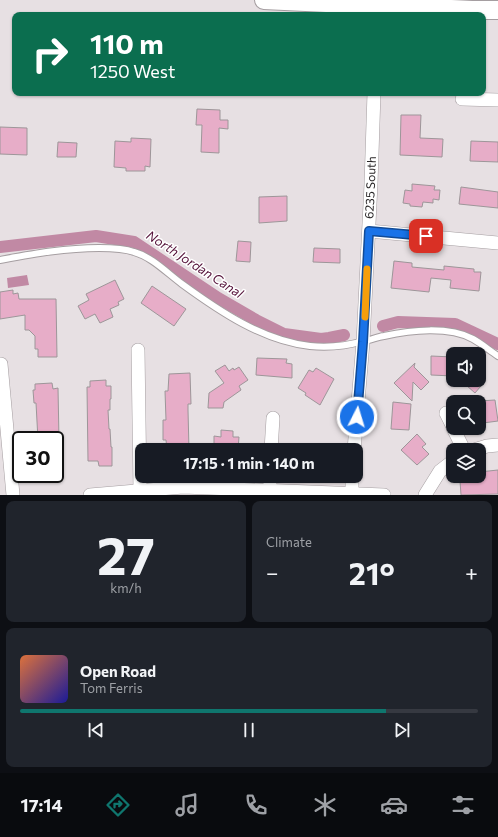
<!DOCTYPE html>
<meta charset="utf-8">
<style>
:root{--surface:#171b24;--page:#20242c;--text:#f1f3f6;--muted:#9ea1a6;--line:#363941;--accent:#0f766e}
body{margin:0;font-family:Commissioner,sans-serif;background:var(--page);color:var(--text);height:100vh;display:flex;flex-direction:column;font-size:15px;white-space:nowrap}
*{box-sizing:border-box;margin:0}
p{font-size:13px;color:var(--muted)}
.icon{flex:none;width:22px;height:22px;fill:none;stroke:currentColor;stroke-width:2;stroke-linecap:round;stroke-linejoin:round}
.map{position:relative;height:495px;overflow:hidden}
.panel{display:flex;flex-direction:column;gap:6px;padding:6px;background:#0d0f14;flex:1}
.panel>*{flex:none}
.top-card{position:absolute;left:12px;top:12px;width:474px;height:84px;border-radius:8px;box-shadow:0 1px 3px #0004;background:#0b6e4f;color:#fff;overflow:hidden}
.controls{position:absolute;left:446px;top:347px;display:grid;gap:8px}
.controls a{display:grid;place-items:center;width:40px;height:40px;border-radius:8px;background:var(--surface);box-shadow:0 1px 3px #0004;font-size:20px}
.speed{position:absolute;left:12px;top:431px;display:flex;gap:8px;font-size:20px;font-weight:700;text-align:center}
.speed>*{display:grid;place-content:center;width:52px;height:52px;border-radius:50%;background:var(--surface);box-shadow:0 1px 3px #0004;line-height:1}
.speed .limit{border:2px solid #111;border-radius:6px;background:#fff;color:#111}
.pin{position:absolute;display:grid;place-items:center;width:34px;height:34px;color:#fff;margin:-17px;border-radius:8px;box-shadow:0 2px 6px #0006}
.me{position:absolute;width:44px;margin:-22px;rotate:5deg;stroke-linejoin:round;filter:drop-shadow(0 0 3px #0008)}
.turn{display:flex;align-items:center;gap:14px;height:84px;padding:0 12px;font-size:18px}
.turn .icon{width:52px;height:52px;stroke-width:2.5}
.turn b{display:block;font-size:28px;line-height:34px}
.big{font-size:30px;font-weight:700;line-height:1.1}
.panel .tile{flex:1;display:flex;flex-direction:column;justify-content:center;gap:6px;min-width:0;padding:0 14px;border-radius:8px;background:var(--page)}
.panel .dial{align-items:center;gap:0}
.dial b{font-size:52px;line-height:1}
.song{display:flex;align-items:center;gap:12px}
.cover{width:48px;height:48px;border-radius:6px;background:linear-gradient(135deg,hsl(20 70% 55%),hsl(240 70% 35%))}
.played{height:4px;border-radius:2px;background:linear-gradient(90deg,var(--accent) 80%,var(--line) 80%)}
.keys{display:flex;justify-content:space-around;direction:ltr}
.heat{display:flex;justify-content:space-between;align-items:center;font-size:22px;direction:ltr}
.panel .tiles{flex:1;display:grid;gap:6px;grid-template-columns:1fr 1fr}
.tile:last-child{grid-column:span 2}
.trip{position:absolute;left:135px;top:443px;width:228px;height:40px;border-radius:8px;background:var(--surface);box-shadow:0 1px 3px #0004;font-weight:700;line-height:40px;text-align:center}
.dock{display:flex;height:64px;justify-content:space-around;align-items:center;background:#090b0e;color:var(--muted)}
.dock .icon{width:28px;height:28px}
.dock .on{color:var(--accent)}
.dock b{font-size:18px;color:var(--text)}
.map>svg:first-child{display:block}
.water{fill:#c189a4}
.lines{fill:none;stroke-linecap:round;stroke-linejoin:round}
.canal{stroke:#c189a4;stroke-width:12}
.building{fill:#e7adc8;stroke:#9d9699}
.lane-casing{stroke:#a59ea1;stroke-width:8}
.street-casing{stroke:#a59ea1;stroke-width:14}
.secondary-casing{stroke:#a59ea1;stroke-width:20}
.lane{stroke:#fff;stroke-width:6}
.street{stroke:#fff;stroke-width:13}
.secondary{stroke:#fff;stroke-width:18}
.route-casing{stroke:#114b97;stroke-width:10}
.route{stroke:#1a73e8;stroke-width:7}
.slow{stroke:#f59e0b;stroke-width:7}
.labels{text-anchor:middle;stroke-width:3;stroke-linejoin:round;paint-order:stroke}
.street-label{font-size:12px;fill:#282526;stroke:#fff}
.water-label{font-size:13px;font-style:italic;fill:#55123a;stroke:#fff}
</style>
<div class="map">
<svg width="498" height="495" viewBox="0 0 498 495">
<rect width="100%" height="100%" fill="#e7e0e3"/>
<path class="water" d="M27,275L29,285L8,288L7,278Z"/>
<g class="lines">
<path class="canal" d="M0,247L96,236L134,242L218,298L256,320L284,334L321,339L329,338L344,335
M383,326L398,322L455,324L498,344"/>
</g>
<path class="building" d="M197,109L220,110V120H228V129L219,128V153L201,152L202,125H196Z
M401,115H421L420,138L443,139L442,157L400,155Z
M0,127L27,128V155L0,154Z
M131,138L151,139L150,167L145,166V171H126V168L114,167L115,141L131,142Z
M471,141L498,142V162L470,161Z
M58,142L77,143L76,157H57Z
M412,184L435,186L434,190H440L439,200L433,199V203L423,202L422,207L410,206V204L403,203L405,190L412,191Z
M461,187L498,192V208L459,204Z
M287,196V221L259,223V197Z
M238,241L251,242L250,262L236,261Z
M314,248L340,249V263L313,262Z
M394,261L412,263V267L444,270V266L474,269V272H481L479,291L450,288L451,280L431,278L429,292L391,288Z
M115,280L124,299L118,302L119,305L110,309L113,317L100,323L95,314L85,319L78,306L89,300L86,294Z
M152,286L186,309L174,326L141,303Z
M13,290V294L18,293L19,299H56L57,357H38V349H35V336L29,330H25V315L0,319V292Z
M431,356L453,357V376L431,375Z
M257,358L287,359L286,363L292,364V378L256,375Z
M415,363L414,367L429,382L421,390L413,382L412,401L394,383Z
M225,365L229,371L233,368L234,370L239,367L248,380L239,386L241,390L224,402L223,408H208L209,393L224,383L215,371Z
M316,368L334,379L320,405L305,395L306,393L298,388L309,370L313,372Z
M190,373L191,404H188V410L189,450H167L166,440H163V420H166L165,391H168L169,374Z
M106,380V386H111V399H110V410H108L109,429H110L111,447H112V466H99L98,461H88L87,387H90V381Z
M470,380H486L475,393L466,385Z
M52,383L53,389L58,388L59,440H38L36,403H34L33,390H35V384Z
M495,400L498,421L483,423L482,415H481V413H479V401Z
M393,402L411,404L409,430L391,429Z
M221,430L233,431V437H239L238,450H214V436L221,437Z
M417,434L426,444L422,447L429,454L417,465L401,450Z
M498,470V494L461,495L460,481L468,480V476H479V472Z"/>
<g class="lines">
<defs>
<path id="lane" d="M0,260C33,254 65,248 99,248C110,248 123,248 134,252C152,257 167,273 182,284C219,311 263,341 310,346C328,348 346,346 364,341C371,340 377,337 384,336C411,330 449,326 473,339C482,344 490,351 498,356"/>
<g id="street">
<path d="M462,99L498,100"/>
<path d="M369,231L498,243"/>
<path d="M138,350L140,490"/>
<path d="M1,364L13,495"/>
<path d="M446,413L453,427"/>
<path d="M453,428L464,450"/>
<path d="M271,450L273,418"/>
<path id="s1" d="M354,450L363,342L371,184L374,93"/>
<path d="M474,450L487,446L498,445"/>
<path d="M270,490V476"/>
<path d="M90,495L183,487L384,495"/>
<path d="M352,495V476"/>
<path d="M425,495L440,471L453,461"/>
</g>
<path id="secondary" d="M264,0L472,10H498"/>
</defs>
<use href="#lane" class="lane-casing"/>
<use href="#street" class="street-casing"/>
<use href="#secondary" class="secondary-casing"/>
<use href="#lane" class="lane"/>
<use href="#street" class="street"/>
<use href="#secondary" class="secondary"/>
</g>
<g class="lines">
<defs>
<path id="route" d="M357,417L363,342L369,231L426,236"/>
</defs>
<use href="#route" class="route-casing"/>
<use href="#route" class="route"/>
<path class="slow" d="M365,317L367,269"/>
</g>
<g class="labels">
<g class="street-label">
<text dy="4" stroke="none"><textPath href="#s1" startOffset="263">6235 South</textPath></text>
</g>
<g class="water-label">
<text transform="translate(195 264) rotate(33)" y="5">North Jordan Canal</text>
</g>
</g>
</svg>
<div class="controls">
<a><svg class="icon" aria-label="sound" viewBox="0 0 24 24"><path d="M4 9h4l5-4v14l-5-4H4zM17 9q2 3 0 6"/></svg></a>
<a><svg class="icon" aria-label="search" viewBox="0 0 24 24"><circle cx="10" cy="10" r="6"/><path d="M15 15l6 6"/></svg></a>
<a><svg class="icon" aria-label="layers" viewBox="0 0 24 24"><path d="M12 4l9 5-9 5-9-5zM3 14l9 5 9-5"/></svg></a>
</div>
<div class="speed"><div class="limit">30</div></div>
<div class="pin" style="left:426px;top:236px;background:#d93025"><svg class="icon" aria-label="arrive" viewBox="0 0 24 24"><path d="M6 21V4h12l-3 4 3 4H6"/></svg></div>
<svg class="me" style="left:357px;top:417px" viewBox="-20 -20 40 40"><circle r="17" fill="#1a73e8" stroke="#fff" stroke-width="3"/><path d="M0-11L8 9 0 5-8 9z" fill="#fff"/></svg>
<div class="trip">17:15 · 1 min · 140 m</div>
<div class="top-card">
<div class="turn"><svg class="icon" aria-label="right" viewBox="0 0 24 24"><path d="M7 20v-9h11M14 6l5 5-5 5"/></svg><div><b>110 m</b>1250 West</div></div>
</div>
</div>
<section class="panel">
<div class="tiles">
<div class="tile dial"><b>27</b><p>km/h</p></div>
<div class="tile"><p>Climate</p>
<div class="heat"><a>−</a><b class="big">21°</b><a>+</a></div>
</div>
<div class="tile">
<div class="song"><i class="cover"></i><div><b>Open Road</b><p>Tom Ferris</p></div></div>
<div class="played"></div>
<div class="keys"><svg class="icon" aria-label="previous" viewBox="0 0 24 24"><path d="M18 5L8 12l10 7zM5 5v14"/></svg><svg class="icon" aria-label="pause" viewBox="0 0 24 24"><path d="M8 5v14M16 5v14"/></svg><svg class="icon" aria-label="next" viewBox="0 0 24 24"><path d="M6 5l10 7-10 7zM19 5v14"/></svg></div>
</div>
</div>
</section>
<nav class="dock">
<b>17:14</b>
<svg class="icon on" aria-label="directions" viewBox="0 0 24 24"><path d="M12 3l9 9-9 9-9-9zM9 14v-3h6M13 9l2 2-2 2"/></svg>
<svg class="icon" aria-label="music" viewBox="0 0 24 24"><path d="M9 18V5l10-2v13"/><circle cx="6" cy="18" r="3"/><circle cx="16" cy="16" r="3"/></svg>
<svg class="icon" aria-label="phone" viewBox="0 0 24 24"><path d="M5 4h4l2 5-3 2q2 4 5 5l2-3 5 2v4C11 20 4 13 5 4z"/></svg>
<svg class="icon" aria-label="climate" viewBox="0 0 24 24"><path d="M12 3v18M4 7l16 10M4 17L20 7"/></svg>
<svg class="icon" aria-label="car" viewBox="0 0 24 24"><path d="M5 17H2v-5l4-1 3-4h7l3 4 3 1v5h-3M9 17h6M6 11h13"/><circle cx="7" cy="17" r="2"/><circle cx="17" cy="17" r="2"/></svg>
<svg class="icon" aria-label="filters" viewBox="0 0 24 24"><path d="M4 7h16M4 17h16"/><circle cx="9" cy="7" r="2"/><circle cx="15" cy="17" r="2"/></svg>
</nav>
